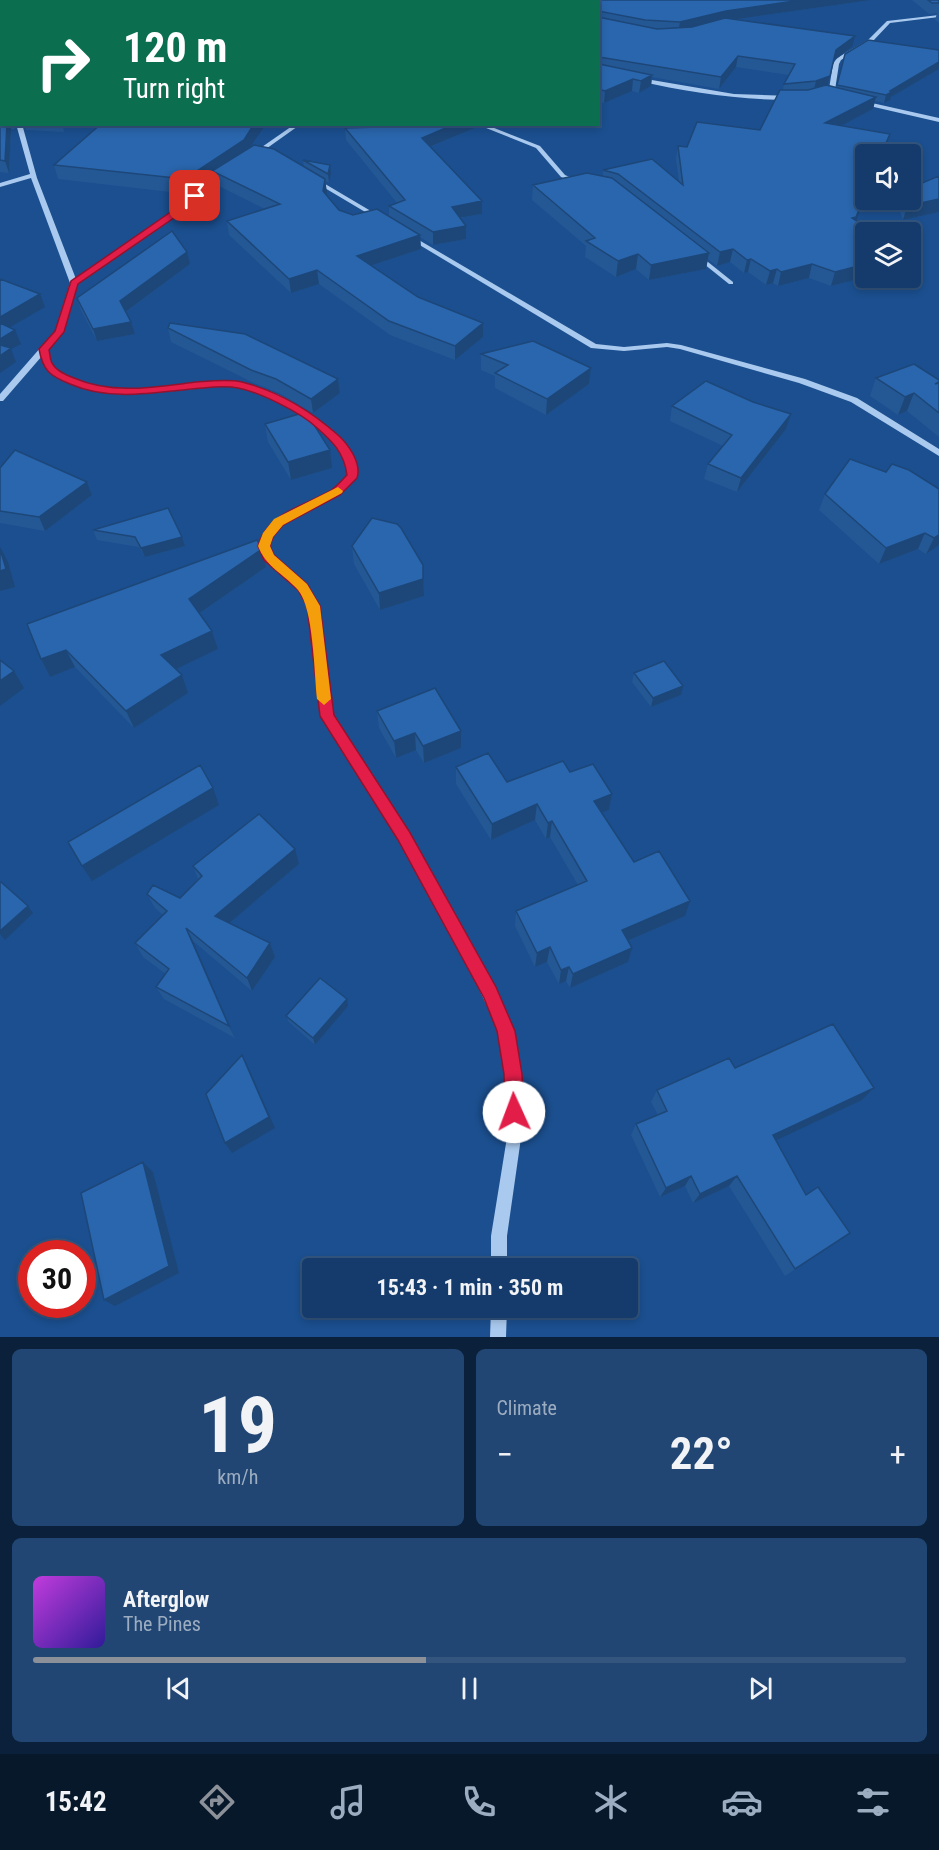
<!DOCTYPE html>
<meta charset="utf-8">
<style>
:root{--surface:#143b6b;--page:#214673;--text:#f1f3f6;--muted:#9dadc1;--line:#33557e;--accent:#8c9099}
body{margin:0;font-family:"Roboto Condensed",sans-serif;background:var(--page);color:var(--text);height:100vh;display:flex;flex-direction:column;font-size:22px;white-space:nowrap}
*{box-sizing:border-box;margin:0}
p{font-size:20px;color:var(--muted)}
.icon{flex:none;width:33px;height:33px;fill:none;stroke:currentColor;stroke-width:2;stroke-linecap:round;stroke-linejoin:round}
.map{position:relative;height:1337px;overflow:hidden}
.side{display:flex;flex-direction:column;gap:12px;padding:12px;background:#0b203b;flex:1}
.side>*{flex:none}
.guide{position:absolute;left:0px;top:0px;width:600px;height:126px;box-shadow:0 3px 9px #0003,0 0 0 2px var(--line);background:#0b6e4f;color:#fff;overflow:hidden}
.tools{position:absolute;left:855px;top:144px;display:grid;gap:12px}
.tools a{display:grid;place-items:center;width:66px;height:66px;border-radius:6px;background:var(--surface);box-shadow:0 3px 9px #0003,0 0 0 2px var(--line);font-size:30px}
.speed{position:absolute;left:18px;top:1240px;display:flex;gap:12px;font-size:30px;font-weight:700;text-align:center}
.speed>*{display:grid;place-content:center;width:78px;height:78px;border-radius:50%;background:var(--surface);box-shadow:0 3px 9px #0003,0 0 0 2px var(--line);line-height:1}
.speed .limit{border:9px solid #d22;background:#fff;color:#111}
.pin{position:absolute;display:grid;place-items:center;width:51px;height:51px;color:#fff;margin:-26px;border-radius:12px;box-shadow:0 3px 9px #0006}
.me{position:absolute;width:66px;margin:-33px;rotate:358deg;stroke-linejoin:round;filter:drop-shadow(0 0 4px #0008)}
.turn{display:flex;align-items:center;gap:21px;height:126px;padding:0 24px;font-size:27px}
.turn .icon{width:78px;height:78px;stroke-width:2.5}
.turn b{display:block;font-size:42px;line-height:51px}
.big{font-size:45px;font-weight:700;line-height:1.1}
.side .tile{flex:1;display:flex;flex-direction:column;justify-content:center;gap:9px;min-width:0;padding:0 21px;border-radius:9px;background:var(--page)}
.side .dial{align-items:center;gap:0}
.dial b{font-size:78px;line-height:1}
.song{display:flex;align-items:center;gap:18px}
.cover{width:72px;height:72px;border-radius:9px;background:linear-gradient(135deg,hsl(290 70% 55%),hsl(250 70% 35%))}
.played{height:6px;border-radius:3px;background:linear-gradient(90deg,var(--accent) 45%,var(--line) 45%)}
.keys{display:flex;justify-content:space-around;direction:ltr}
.heat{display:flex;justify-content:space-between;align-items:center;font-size:33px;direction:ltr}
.side .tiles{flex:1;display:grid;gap:12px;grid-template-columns:1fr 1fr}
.tile:last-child{grid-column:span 2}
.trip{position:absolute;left:302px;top:1258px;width:336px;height:60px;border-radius:6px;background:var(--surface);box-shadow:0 3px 9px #0003,0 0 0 2px var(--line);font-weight:700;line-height:60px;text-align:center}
.menu{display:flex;height:96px;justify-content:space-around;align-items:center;background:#08182b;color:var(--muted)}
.menu .icon{width:42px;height:42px}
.menu .selected{color:var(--accent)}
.menu b{font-size:27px;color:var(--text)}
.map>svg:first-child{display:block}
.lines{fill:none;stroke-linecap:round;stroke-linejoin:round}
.minor{fill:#a9c9ee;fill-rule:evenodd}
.wall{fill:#245895}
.shaded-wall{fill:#1d4779}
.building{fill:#2a66ad;stroke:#1d4779;stroke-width:1.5}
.route{fill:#e11d48;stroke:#92132f;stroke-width:1.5}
.slow{fill:#f59e0b}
</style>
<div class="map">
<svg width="939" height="1337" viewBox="0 0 939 1337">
<rect width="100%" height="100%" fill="#1b4f8f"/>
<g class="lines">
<path class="minor" d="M212,0H216V2H212Z
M287,0L294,2H288Z
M523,0H527V2H523Z
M2,3V18H0V4Z
M939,15V17L890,23L873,41L841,60L839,64L835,90L826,95L821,94L829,89L833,64L837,58L869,39L887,21Z
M0,52H2V70H0Z
M640,78L734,94L791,96L794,98L791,100C739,100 688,92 638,81Z
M863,101L939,118V122L861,104Z
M16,124H22L37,178L76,279L176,210L209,181L224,172L229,173L213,183L180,212L77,284L63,332L48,349C49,355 50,362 54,366C59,374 69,377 77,380C115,394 156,388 195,384C209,382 222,380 236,382C264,385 293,401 315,417C335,432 352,450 357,475L356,477C351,482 345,489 339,494C316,511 278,515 269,546L273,555L306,585L319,606L332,715L408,831L471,942L513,1031L520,1074L522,1131L507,1236V1269H491V1236L508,1131L506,1074L499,1032L461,950L400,839L322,716L309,606L300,589L266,559L259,546C269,513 305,508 331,491C338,487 343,480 348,474C343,451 328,435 309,420C288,405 260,389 234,386C220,385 207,387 193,389C154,393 113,398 75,385C59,379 47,373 42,356L3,401H0V394L55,331L70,283L31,178L0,187V183L30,174Z
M295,124H301L256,156H252V154Z
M476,124H484L540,146L565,175L581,182L578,184L561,177L536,148Z
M315,178L381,217L382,218L377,219L313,181V179Z
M408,236H412L596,344L624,347L667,343L681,345L805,379L857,398L939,449V456L851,402L799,383L680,349L667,347L624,351L591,348L408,238Z
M694,254H698L733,282V284H729L694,256Z
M491,1308H507L506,1337H490Z"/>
</g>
<path class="wall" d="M327,0H378L380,2H329Z
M552,0H871L738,19L852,47L834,61L827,86L836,88L845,54L939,50V69L891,97L890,100L884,103L875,101L873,109L841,126L886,147L866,154V196L856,220L866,232V277L831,286L809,278L778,286L773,283L766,285L748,272L744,273L730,262L717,266L708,259L706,269L649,280L636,269L616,277L585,257L586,246L532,200L533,185L603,176V170L679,181L676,159L678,146L687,147L760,130L783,90L784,84L789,75L736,67L719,89L652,77L651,86L639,93L632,91L604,103L598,101V2H552Z
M912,0H939V23L935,20L937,13L929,14Z
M0,60L2,124H14L15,129H11L9,173L0,172Z
M24,124H63L64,132L26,130Z
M398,124H477V127L430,147L482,201V214L460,218L466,239L433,245L420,237L421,249L371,266L418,297L483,337L455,360L390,335L319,284L291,293L229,235L227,221L265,209L215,184L213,176L188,194L58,179L54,165L251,147L304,166L303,160L331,174L329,183L326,181V195L339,210L353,215L389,217V206L397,203L346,140L345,128L400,126Z
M939,176V212L903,220L898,205L900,200H910Z
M190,264L126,312L135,334L97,341L81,310L77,298Z
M168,328L338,379L340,393L313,413L279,393L254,383L171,342Z
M481,354L591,368L589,384L546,415L495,388V376L481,370Z
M876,378L939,380V437L907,411L898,415L870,396Z
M753,402L791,414L786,429L737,492L704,479L708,464L723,446L670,421L672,406Z
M265,424L332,468L291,480L268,442Z
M0,468L87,482L92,495L45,531L0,523Z
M886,472L939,489V545L926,554L918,549L879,564L819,510L825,494Z
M93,530L182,537L185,546L145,557L139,547L97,540Z
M352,546L423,565L424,596L380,610L354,564Z
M266,567L199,614L212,631L218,649L176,669L188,693L134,728L75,667L50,677L41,659Z
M634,673L681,695L651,707L632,682Z
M377,711L461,748L424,763L416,750L396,758L379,728Z
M456,767L507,782L570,772L612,794L609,810L602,813L634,862L685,916L628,941V962L570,988L566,981L559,984L547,962L535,967L515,926L516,911L578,885L550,837L546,839L535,820L491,840L456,784Z
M299,864L229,923L270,943L275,957L252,991L193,941L235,1038L164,999L156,987L166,974L143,957L135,943L163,915L155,908L147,894L180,898L198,879L193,866Z
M348,1006L315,1045L289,1022L286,1016Z
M735,1068L874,1088L862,1100L775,1140L806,1195L850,1233L785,1276L729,1186L693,1203L685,1186L660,1197L631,1135L636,1124L658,1115L651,1102L657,1090Z"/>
<path class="shaded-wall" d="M801,0H871L724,21L678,33L680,22L726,11Z
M855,36L852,47L833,61L836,50Z
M738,56L736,67L719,89L721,77Z
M939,62V69L891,97L890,100L884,103L886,95L890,91Z
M652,75L651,86L639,93L641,81Z
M830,76L827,87L813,93L816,81Z
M633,79L632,91L604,103L605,91Z
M876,97L873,109L822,136L825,123Z
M7,124H10L11,129L9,173L5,161Z
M254,124H266L246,153L212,171L213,176L188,194L185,179Z
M455,124H477V127L422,150V138Z
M330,165L331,174L329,183L328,174Z
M325,179L327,192L324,204L323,191Z
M866,193V196L852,231V218Z
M939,199V212L903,220L907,206Z
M482,201V214L452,219V207Z
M466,226V239L433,245V232Z
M420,235L421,249L358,270L357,256Z
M733,249L730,262L717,266L720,252Z
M187,252L190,264L124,313L120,301Z
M709,253L706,269L649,280L651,265Z
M638,254L636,269L616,277L618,261Z
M751,259L748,272L744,273L747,260Z
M812,264L809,278L778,286L781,272Z
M866,264V277L831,286L835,272Z
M777,269L773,283L766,285L770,271Z
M317,270L319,284L291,293L289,279Z
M40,294L45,307L0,333V317Z
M131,322L135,334L97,341L93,329Z
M483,323V337L455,360V346Z
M15,330L21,344L11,349L16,362L0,373V339Z
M591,368L589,384L546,415L547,399Z
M338,379L340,393L313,413L311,399Z
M914,393L907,411L898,415L905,397Z
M791,414L786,429L737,492L741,478Z
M330,450L332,468L291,480L288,462Z
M87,482L92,495L45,531L39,517Z
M925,533L918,549L879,564L886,548Z
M939,535V545L926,554L934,538Z
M182,537L185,546L145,557L141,548Z
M0,547L8,562L15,587L0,591Z
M262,549L266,567L194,617L189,599Z
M423,565L424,596L380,610L379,593Z
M212,631L218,649L168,673L161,655Z
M66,650L75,667L50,677L41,659Z
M14,671L24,688L0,706V681Z
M182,675L188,693L134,728L126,711Z
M683,686L681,695L651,707L653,698Z
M461,731V748L424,763L423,746Z
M415,733L416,750L396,758L394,741Z
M213,788L219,805L92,881L82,866Z
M612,794L609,810L591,817L594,801Z
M537,804L535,820L491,840L492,824Z
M552,821L550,837L546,839L548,823Z
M295,849L299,864L221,930L215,916Z
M690,901L685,916L618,945L622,930Z
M28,906L33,913L5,940L0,934V931Z
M186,928L193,941L235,1038L229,1026Z
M270,943L275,957L252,991L247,978Z
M550,947L547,962L535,967L537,953Z
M632,948L628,962L570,988L573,974Z
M569,967L566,981L559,984L561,970Z
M347,999L348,1006L315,1045L313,1038Z
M242,1055L248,1067L275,1128L232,1153L225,1143Z
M874,1088L862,1100L764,1146L773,1135Z
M143,1162L153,1172L179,1273L115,1306L104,1300Z
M691,1176L685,1186L660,1197L666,1188Z
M737,1176L729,1186L693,1203L700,1194Z"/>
<path class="building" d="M338,0H378L380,2H340Z
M552,0H801L726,11L680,22L645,20L598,11V2H555Z
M928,0H939V3H932Z
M598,17L657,29L692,27L725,18L855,36L836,50L830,76L816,81L784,84L795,64L738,56L721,77L599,57H598Z
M868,40L939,50V62L890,91L892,92L886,95L837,85L845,54Z
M0,60L2,63V124H7L5,161L0,160Z
M599,64L652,75L641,81L633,79L605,91L598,89Z
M826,85L876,97L825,123L890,134L881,154H866V193L856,217L852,218L874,232H866V264L835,272L812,264L781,272L777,269L770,271L751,259L747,260L733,249L720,252L618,174L603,170L652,159L683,185L678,146L687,147L697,122L760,130L780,90H808Z
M101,124H254L244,140L185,179L54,165Z
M409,124H455L422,138L482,201L452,207L466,226L433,232L389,206L405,200L345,128L410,126Z
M254,145L274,149L325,179L323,191L339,210L353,215L377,209L420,235L357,256L418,297L483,323L455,346L389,321L317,270L289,279L227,221L280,204L212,171Z
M303,160L330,165L328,174Z
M587,173L612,178L709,253L651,265L638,254L618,261L586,241L595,238L533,185Z
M939,176V199L907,206L905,200H910V188Z
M172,231L187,252L120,301L131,322L93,329L77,298Z
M0,279L40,294L0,317Z
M0,323L15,330L0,339Z
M170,323L245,334L338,379L311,399L276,379L251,370L168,328Z
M533,341L591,368L547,399L495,373L508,365L481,354Z
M0,345L11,348L0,356Z
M914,364L939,380V382L935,384L939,383V413L914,393L905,397L876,378Z
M706,381L753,402L791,414L741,478L708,464L732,435L672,406Z
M306,412L330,450L288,462L265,424Z
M15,450L87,482L39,517L0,511V468Z
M850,459L886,472L892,464L909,470L939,489V535L934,538L925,533L886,548L825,494Z
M168,508L182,537L141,548L135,537L93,530Z
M372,518L397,524L401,528L423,565V579L379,593L352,546Z
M257,540L262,549L189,599L212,631L161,655L182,675L126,711L66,650L41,659L27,624Z
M0,549L6,569L0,571Z
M0,660L14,671L0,681Z
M664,661L683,686L653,698L634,673Z
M435,688L461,731L423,746L415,733L394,741L377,711Z
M488,753L507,782L563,761L570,772L593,764L612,794L594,801L634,862L659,851L690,901L622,930L632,948L573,974L569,967L561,970L550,947L537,953L516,911L587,881L552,821L548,823L537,804L492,824L456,767Z
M200,765L213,788L82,866L68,842Z
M259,814L295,849L215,916L270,943L247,978L186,928L229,1026L156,987L169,969L135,943L167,911L147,894L153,885L180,898L202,876L193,866Z
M1,882L28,906L0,931V883Z
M320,978L347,999L313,1038L286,1016Z
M833,1024L874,1088L773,1135L806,1195L818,1187L850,1233L795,1269L737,1176L700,1194L691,1176L666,1188L636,1124L667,1111L657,1090L729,1058L735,1068Z
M242,1055L269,1117L225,1143L206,1094Z
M143,1162L169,1266L104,1300L81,1193Z"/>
<path class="route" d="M192,195L199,196L181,213L78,284L64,332L49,350C50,353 50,360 52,363C56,371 66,375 74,378C113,395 155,387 196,382C211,381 228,379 242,382C278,391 311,411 338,435C348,444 362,463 357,478L340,495L283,525L273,537L270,546L274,555L307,584L320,606L334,715L409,831L496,987L515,1031L522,1074L524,1112L521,1119L514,1122L508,1119L505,1112L504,1074L497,1031L484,998L398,840L320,716L307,606L298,590L264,560L258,546C267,513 304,506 330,491C336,487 342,480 347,475C344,452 332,441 316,427C300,412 259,392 238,388C223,385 207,388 192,389C151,393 109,401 70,384C50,376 43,371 39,349L55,331L71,281L175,209Z"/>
<path class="slow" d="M338,487L343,491L342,493L283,525L273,537L270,546L274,555L307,584L320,606L331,699L324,705L317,699C314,673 314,609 298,590C284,574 266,567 258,546L263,533L274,519Z"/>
</svg>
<div class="tools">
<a><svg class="icon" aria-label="sound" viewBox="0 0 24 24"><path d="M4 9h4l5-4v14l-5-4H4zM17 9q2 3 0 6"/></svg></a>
<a><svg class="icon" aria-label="layers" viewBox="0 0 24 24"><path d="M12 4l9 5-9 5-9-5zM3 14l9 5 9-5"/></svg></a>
</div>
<div class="speed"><div class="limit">30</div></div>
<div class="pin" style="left:195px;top:196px;background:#d93025"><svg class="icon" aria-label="arrive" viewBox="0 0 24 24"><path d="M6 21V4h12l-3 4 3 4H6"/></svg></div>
<svg class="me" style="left:514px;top:1112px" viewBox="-20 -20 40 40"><circle r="19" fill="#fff"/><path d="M0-13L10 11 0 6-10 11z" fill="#e11d48"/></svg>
<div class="trip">15:43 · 1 min · 350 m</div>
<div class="guide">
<div class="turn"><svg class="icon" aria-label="right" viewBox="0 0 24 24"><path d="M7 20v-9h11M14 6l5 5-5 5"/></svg><div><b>120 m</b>Turn right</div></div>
</div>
</div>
<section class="side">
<div class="tiles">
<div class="tile dial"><b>19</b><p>km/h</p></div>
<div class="tile"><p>Climate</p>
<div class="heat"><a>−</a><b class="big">22°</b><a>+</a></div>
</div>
<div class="tile">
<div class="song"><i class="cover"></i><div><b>Afterglow</b><p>The Pines</p></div></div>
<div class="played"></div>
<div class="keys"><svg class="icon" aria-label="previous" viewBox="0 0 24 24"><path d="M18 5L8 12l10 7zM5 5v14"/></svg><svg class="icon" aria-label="pause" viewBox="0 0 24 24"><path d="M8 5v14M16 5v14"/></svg><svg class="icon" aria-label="next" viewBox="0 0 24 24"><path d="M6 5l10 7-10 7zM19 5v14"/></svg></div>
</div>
</div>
</section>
<nav class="menu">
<b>15:42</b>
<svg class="icon selected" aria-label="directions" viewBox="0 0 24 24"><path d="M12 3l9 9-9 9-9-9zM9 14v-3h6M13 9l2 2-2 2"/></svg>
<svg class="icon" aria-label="music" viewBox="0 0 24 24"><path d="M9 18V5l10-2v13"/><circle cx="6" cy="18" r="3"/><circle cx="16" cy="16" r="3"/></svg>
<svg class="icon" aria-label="phone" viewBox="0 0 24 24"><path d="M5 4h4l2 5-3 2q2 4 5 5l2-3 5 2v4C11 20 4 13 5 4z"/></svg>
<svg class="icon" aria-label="climate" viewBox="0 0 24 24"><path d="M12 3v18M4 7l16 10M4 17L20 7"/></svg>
<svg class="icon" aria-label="car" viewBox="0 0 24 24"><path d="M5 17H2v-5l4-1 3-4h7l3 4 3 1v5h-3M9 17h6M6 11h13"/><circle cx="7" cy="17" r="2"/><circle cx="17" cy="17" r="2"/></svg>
<svg class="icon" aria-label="filters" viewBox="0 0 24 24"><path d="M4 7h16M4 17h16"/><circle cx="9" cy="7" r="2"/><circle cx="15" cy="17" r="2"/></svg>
</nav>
